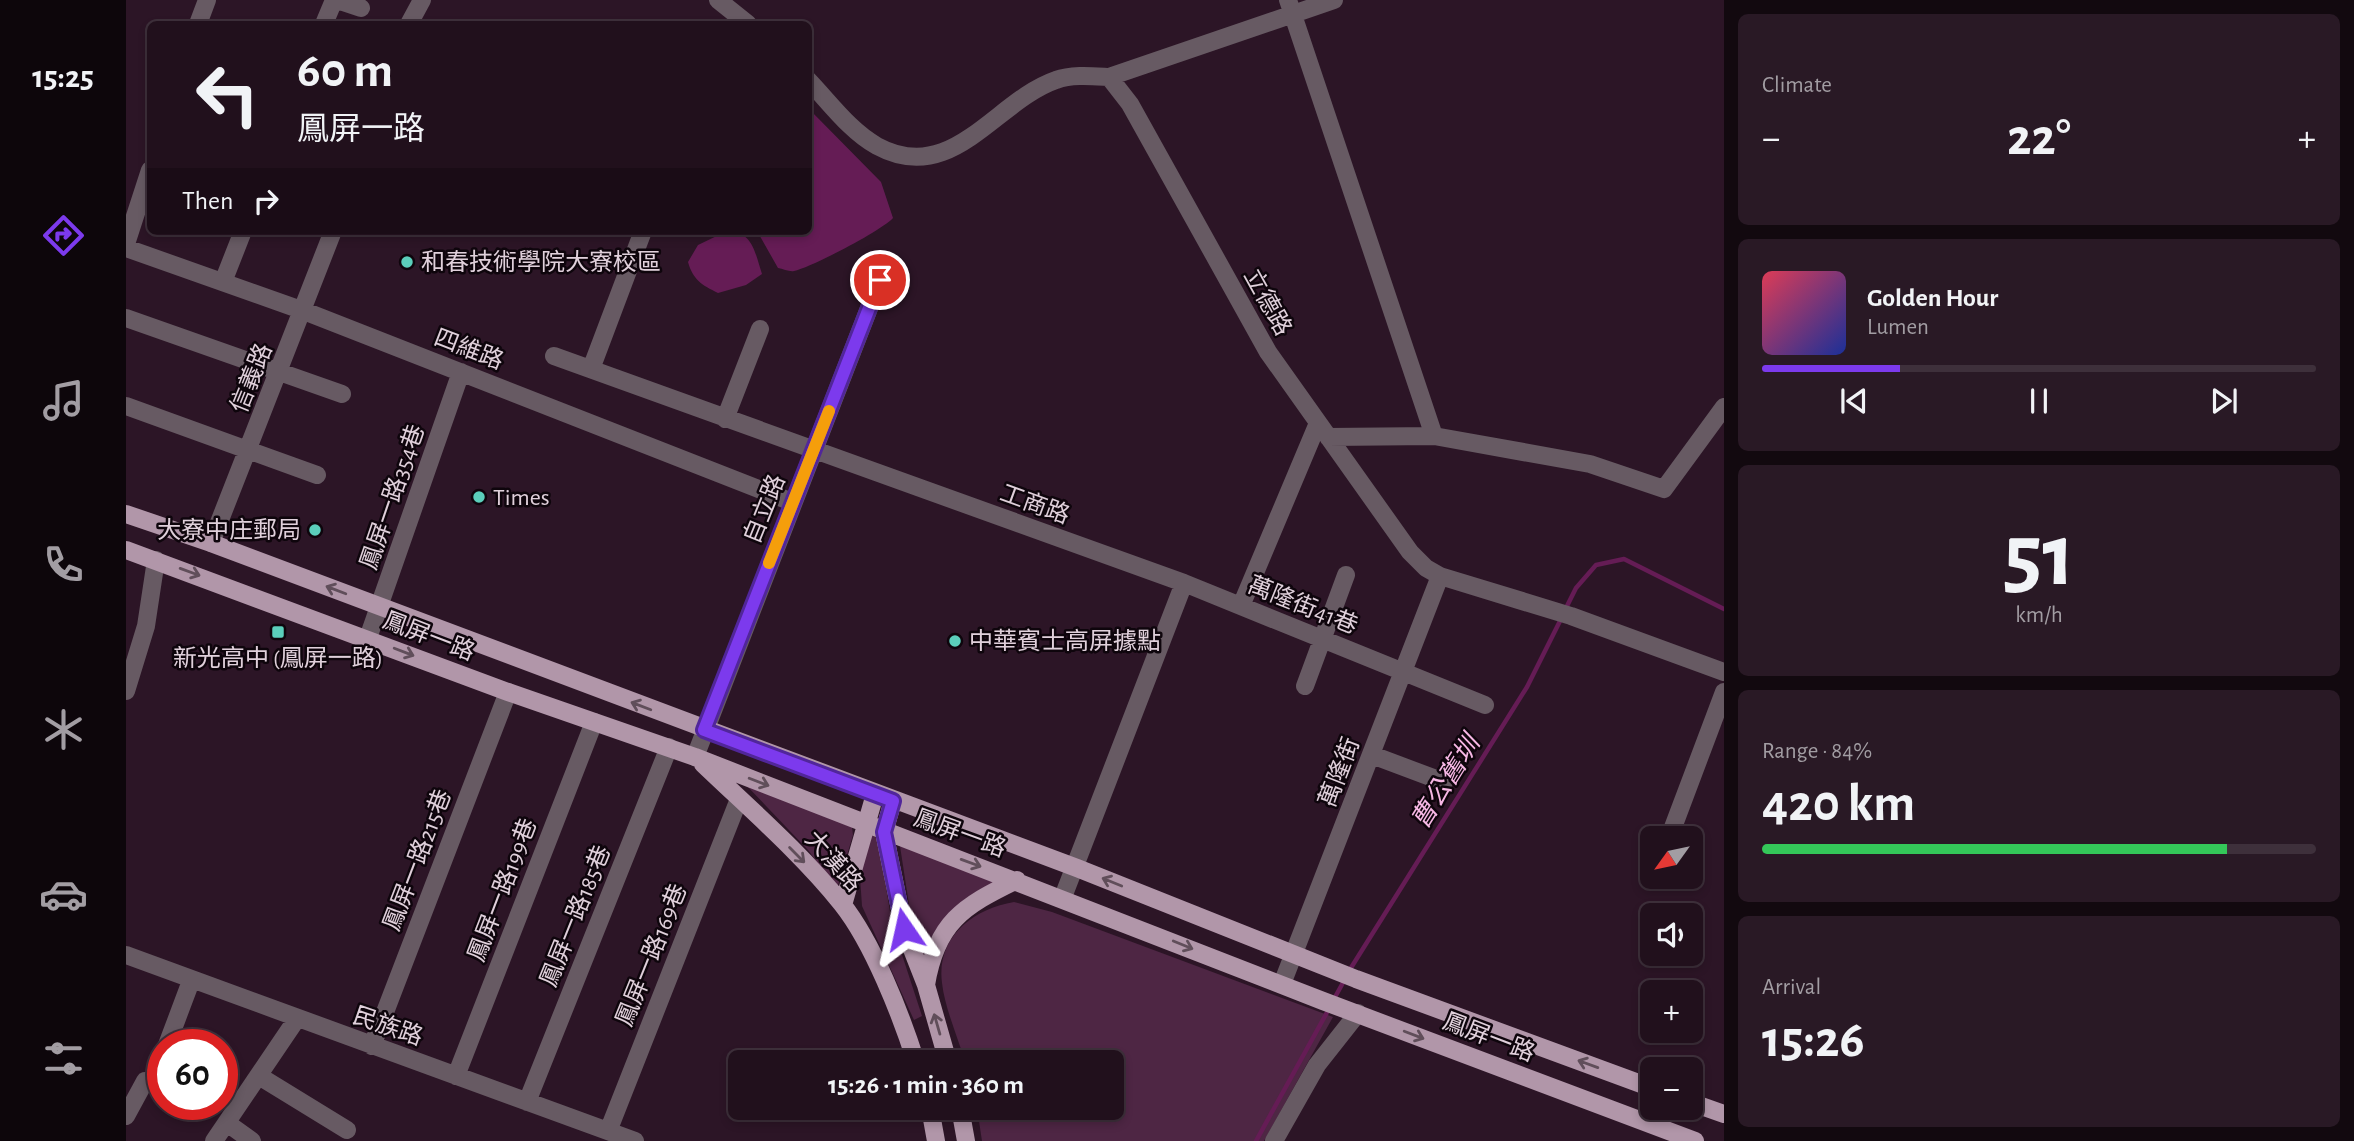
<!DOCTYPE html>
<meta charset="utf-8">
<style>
:root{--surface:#21101c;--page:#291925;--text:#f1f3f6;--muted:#a29da3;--line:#3e303b;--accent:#7c3aed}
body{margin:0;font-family:"Alegreya Sans","Noto Sans TC",sans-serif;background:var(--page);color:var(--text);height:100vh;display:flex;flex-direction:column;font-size:26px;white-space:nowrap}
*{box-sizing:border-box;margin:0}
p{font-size:23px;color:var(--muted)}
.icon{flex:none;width:38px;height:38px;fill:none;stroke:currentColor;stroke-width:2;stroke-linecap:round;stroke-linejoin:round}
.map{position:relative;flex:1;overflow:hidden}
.details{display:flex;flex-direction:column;gap:14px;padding:14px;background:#12090f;width:630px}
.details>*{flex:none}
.top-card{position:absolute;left:21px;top:21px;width:665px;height:214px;border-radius:10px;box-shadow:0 4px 10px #0003,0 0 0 2px var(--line);background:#21101c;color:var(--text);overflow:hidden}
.needle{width:46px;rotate:237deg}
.buttons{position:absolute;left:1514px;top:826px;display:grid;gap:14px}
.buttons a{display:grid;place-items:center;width:63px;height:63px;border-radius:10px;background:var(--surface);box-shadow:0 4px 10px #0003,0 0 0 2px var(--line);font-size:35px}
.speed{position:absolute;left:21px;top:1029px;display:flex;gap:14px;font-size:35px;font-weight:700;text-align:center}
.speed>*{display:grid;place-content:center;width:91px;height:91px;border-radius:50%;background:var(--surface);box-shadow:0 4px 10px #0003,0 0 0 2px var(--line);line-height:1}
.speed .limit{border:10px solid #d22;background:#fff;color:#111}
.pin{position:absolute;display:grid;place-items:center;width:60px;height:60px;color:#fff;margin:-30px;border:4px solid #fff;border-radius:50%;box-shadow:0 2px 7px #0007}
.me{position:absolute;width:77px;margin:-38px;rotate:349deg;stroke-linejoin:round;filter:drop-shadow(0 0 5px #0008)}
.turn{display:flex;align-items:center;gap:24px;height:147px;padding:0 35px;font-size:32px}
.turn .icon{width:91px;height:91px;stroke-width:2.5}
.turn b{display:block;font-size:49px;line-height:60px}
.then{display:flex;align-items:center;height:66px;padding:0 35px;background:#0003;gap:14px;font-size:26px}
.big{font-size:52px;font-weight:600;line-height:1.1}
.details .widget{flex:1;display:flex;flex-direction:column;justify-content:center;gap:10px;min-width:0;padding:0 24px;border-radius:10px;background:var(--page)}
.details .dial{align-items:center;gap:0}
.dial b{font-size:91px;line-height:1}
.song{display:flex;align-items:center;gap:21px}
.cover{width:84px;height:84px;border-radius:10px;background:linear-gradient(135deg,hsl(350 70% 55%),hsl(230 70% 35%))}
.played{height:7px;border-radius:4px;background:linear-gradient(90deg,var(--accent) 25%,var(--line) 25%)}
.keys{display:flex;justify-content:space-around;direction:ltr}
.heat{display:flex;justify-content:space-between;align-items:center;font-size:38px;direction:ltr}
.charge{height:10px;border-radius:5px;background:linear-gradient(90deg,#34c759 84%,var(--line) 0)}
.trip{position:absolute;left:602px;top:1050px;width:396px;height:70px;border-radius:10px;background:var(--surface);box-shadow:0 4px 10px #0003,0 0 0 2px var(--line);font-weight:600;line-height:70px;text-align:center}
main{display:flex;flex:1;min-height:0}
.tabs{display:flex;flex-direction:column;width:126px;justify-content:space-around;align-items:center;background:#0d060b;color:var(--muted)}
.tabs .icon{width:49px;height:49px}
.tabs .selected{color:var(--accent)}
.tabs b{font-size:32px;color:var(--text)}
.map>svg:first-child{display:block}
.green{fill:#4e2644}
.water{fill:#651c55}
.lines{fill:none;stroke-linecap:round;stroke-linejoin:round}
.stream{stroke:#651c55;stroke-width:4.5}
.minor{stroke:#675a63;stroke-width:18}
.major{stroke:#b196a9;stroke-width:18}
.oneway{stroke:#604e5a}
.route-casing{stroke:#51269a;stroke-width:18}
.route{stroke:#7c3aed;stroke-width:12}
.slow{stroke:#f59e0b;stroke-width:12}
.poi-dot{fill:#5bcebb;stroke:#0e050c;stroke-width:2.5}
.labels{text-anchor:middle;stroke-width:5;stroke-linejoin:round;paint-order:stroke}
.poi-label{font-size:24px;fill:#e0d0db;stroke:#0e050c;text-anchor:start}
.street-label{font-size:24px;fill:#e0d0db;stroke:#0e050c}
.water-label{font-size:26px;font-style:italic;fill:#f6b7e4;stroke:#0e050c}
</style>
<main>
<nav class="tabs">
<b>15:25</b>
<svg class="icon selected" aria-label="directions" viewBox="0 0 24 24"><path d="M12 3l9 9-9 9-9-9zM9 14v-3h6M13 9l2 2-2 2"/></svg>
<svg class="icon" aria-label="music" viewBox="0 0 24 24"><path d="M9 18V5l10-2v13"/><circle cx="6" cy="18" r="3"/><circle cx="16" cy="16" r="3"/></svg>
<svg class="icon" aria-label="phone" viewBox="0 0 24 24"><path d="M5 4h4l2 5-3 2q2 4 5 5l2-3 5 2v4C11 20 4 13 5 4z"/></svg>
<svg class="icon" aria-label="climate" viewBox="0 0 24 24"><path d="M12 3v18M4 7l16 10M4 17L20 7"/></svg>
<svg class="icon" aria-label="car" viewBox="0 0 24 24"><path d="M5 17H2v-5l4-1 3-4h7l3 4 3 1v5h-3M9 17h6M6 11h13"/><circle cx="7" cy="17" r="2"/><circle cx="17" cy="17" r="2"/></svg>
<svg class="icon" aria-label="filters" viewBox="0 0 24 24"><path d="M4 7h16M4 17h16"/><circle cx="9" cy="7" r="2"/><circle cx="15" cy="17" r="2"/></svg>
</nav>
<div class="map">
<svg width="1598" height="1141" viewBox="0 0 1598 1141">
<rect width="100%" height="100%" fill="#2c1526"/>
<path class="green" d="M620,785L726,827L727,835L712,885L709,886L682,850Z
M743,834L752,838L766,924L796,1016L788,1020L736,906L734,877Z
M774,846L872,881C835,897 811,918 797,956L784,911Z
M888,902L926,912L1207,1017L1138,1141H856L851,1108H985V1062H839C832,1037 819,1009 816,983C810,937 847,909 888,902Z"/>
<path class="water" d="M683,109L755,182L767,218C755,231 686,267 668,271C664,272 657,269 652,268L631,231H682Z
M601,231C627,231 629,253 636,274L620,285L592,293C576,285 567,280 562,262L572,245Z"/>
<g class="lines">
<path class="stream" d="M1440,608L1450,588L1470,565L1498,559L1598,609
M1223,971L1401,687L1435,619
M1208,999L1219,979
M1130,1141L1204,1007"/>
<path class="minor" d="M211,0L235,8
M592,0L622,24
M1162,0L1308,436
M72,24L81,0
M198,24L208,0
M283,24L296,0
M983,77L1208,0
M682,80C704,103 724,131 751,146C826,187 869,101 930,80C946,74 966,76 983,77L1004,104L1142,352L1284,552L1300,568L1314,576L1445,616L1598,672
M0,244L24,170
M0,248L178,311L666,502
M97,282L117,231
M0,318L216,394
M428,356L1058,583L937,897
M465,369L517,231
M0,406L191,475
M599,419L634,329
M1202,437L1308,436L1464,464L1538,489L1598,407
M85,543L207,231
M1058,583L1359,705
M1115,606L1192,423
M242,638L335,372
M1179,686L1220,575
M0,691L20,626L30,560
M1246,755L1318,782
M569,757L754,280
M1543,838L1598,692
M0,955L509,1141
M1156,984L1314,576
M41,1045L65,981
M246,1046L382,692
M34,1063L37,1056
M133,1076L221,1130
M330,1076L468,722
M401,1102L543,747
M0,1116L19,1081
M101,1123L126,1141
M483,1129L613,799
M88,1141L170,1020
M1148,1141L1191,1065L1232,1013"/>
<path class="major" d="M0,514L85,543L951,868L1230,979L1526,1088
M0,550L382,692L569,757L1197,1001L1569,1141
M577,764C624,809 675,853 716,904C747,943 775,1015 790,1062
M767,801L758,832L778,929L800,985L822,1062
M717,905L749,794
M800,985C810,923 837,906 891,880
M1564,1102L1598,1114
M804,1108L810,1141
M834,1108L840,1141"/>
</g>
<defs><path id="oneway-shaft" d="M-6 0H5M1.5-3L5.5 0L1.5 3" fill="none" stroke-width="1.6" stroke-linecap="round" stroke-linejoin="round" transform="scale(1.75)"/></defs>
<g class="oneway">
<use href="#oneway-shaft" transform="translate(64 572) rotate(20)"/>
<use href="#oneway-shaft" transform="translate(210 590) rotate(-159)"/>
<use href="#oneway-shaft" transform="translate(278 652) rotate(21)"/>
<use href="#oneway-shaft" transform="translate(515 706) rotate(-159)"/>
<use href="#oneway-shaft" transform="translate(633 782) rotate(21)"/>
<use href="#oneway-shaft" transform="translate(671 855) rotate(45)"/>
<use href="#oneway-shaft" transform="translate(845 863) rotate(20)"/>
<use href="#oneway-shaft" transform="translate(986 882) rotate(-158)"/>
<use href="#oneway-shaft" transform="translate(1057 945) rotate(22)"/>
<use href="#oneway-shaft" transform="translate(811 1024) rotate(-106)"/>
<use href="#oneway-shaft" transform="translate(1288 1035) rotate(21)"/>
<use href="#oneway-shaft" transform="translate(1462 1064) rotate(-160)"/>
</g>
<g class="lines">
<defs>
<path id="route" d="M754,280L578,730L767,801L758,832L778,929"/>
</defs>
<use href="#route" class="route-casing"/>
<use href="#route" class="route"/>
<path class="slow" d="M643,563L703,411"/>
</g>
<g class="poi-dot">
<circle cx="281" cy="262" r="7"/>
<circle cx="353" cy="497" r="7"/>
<circle cx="189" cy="530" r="7"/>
<rect x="145" y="625" width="14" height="14" rx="3.5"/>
<circle cx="829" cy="641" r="7"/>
</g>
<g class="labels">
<g class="poi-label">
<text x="295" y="270">和春技術學院大寮校區</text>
<text x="367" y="505">Times</text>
<text x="175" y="538" text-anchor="end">大寮中庄郵局</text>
<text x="843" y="649">中華賓士高屏據點</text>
<text x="152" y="666" text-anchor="middle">新光高中 (鳳屏一路)</text>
</g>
<g class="street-label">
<text transform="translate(1142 302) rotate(61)" y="8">立德路</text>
<text transform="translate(343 349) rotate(21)" y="8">四維路</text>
<text transform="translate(125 378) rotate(-68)" y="8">信義路</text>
<text transform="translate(266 497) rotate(-71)" y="8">鳳屏一路354巷</text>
<text transform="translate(909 504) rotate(20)" y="8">工商路</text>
<text transform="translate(638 509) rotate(-68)" y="8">自立路</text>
<text transform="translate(1177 605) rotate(22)" y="8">萬隆街41巷</text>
<text transform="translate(303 636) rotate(21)" y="8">鳳屏一路</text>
<text transform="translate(1213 772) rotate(-69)" y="8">萬隆街</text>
<text transform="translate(834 833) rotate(20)" y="8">鳳屏一路</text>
<text transform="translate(291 860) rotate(-69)" y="8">鳳屏一路215巷</text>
<text transform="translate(708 861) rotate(48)" y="8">大漢路</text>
<text transform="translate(376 890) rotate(-69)" y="8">鳳屏一路199巷</text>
<text transform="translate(449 916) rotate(-68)" y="8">鳳屏一路185巷</text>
<text transform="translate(525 955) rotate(-68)" y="8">鳳屏一路169巷</text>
<text transform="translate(262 1026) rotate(19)" y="8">民族路</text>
<text transform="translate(1363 1037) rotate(21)" y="8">鳳屏一路</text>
</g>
<g class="water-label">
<text transform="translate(1319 782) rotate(-58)" y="9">曹公舊圳</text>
</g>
</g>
</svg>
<div class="buttons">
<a><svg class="needle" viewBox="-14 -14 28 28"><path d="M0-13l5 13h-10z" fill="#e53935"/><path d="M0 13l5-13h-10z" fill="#a29da3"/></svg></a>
<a><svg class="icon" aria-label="sound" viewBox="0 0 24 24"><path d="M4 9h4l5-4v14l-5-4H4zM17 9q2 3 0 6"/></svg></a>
<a>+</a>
<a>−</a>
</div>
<div class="speed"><div class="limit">60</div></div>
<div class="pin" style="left:754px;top:280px;background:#d93025"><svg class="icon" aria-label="arrive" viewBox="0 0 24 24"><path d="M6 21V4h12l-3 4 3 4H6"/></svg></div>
<svg class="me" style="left:778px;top:929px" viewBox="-20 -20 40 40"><path d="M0-17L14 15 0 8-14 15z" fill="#7c3aed" stroke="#fff" stroke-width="4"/></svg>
<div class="trip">15:26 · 1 min · 360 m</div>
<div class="top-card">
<div class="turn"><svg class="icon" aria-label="left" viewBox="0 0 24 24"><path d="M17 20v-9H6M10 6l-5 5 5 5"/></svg><div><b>60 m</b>鳳屏一路</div></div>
<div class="then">Then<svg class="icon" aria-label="right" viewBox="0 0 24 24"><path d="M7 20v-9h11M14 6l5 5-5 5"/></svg></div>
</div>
</div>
<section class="details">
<div class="widget"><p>Climate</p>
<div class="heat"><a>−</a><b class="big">22°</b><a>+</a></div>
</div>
<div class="widget">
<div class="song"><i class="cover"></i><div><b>Golden Hour</b><p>Lumen</p></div></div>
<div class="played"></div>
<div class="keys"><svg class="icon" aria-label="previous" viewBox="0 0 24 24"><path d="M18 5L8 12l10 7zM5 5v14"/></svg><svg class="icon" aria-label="pause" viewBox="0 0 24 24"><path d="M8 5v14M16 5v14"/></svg><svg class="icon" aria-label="next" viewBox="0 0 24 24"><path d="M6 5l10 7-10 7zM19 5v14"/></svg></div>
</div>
<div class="widget dial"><b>51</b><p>km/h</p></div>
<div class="widget"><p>Range · 84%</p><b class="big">420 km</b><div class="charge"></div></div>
<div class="widget"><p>Arrival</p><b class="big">15:26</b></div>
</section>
</main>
